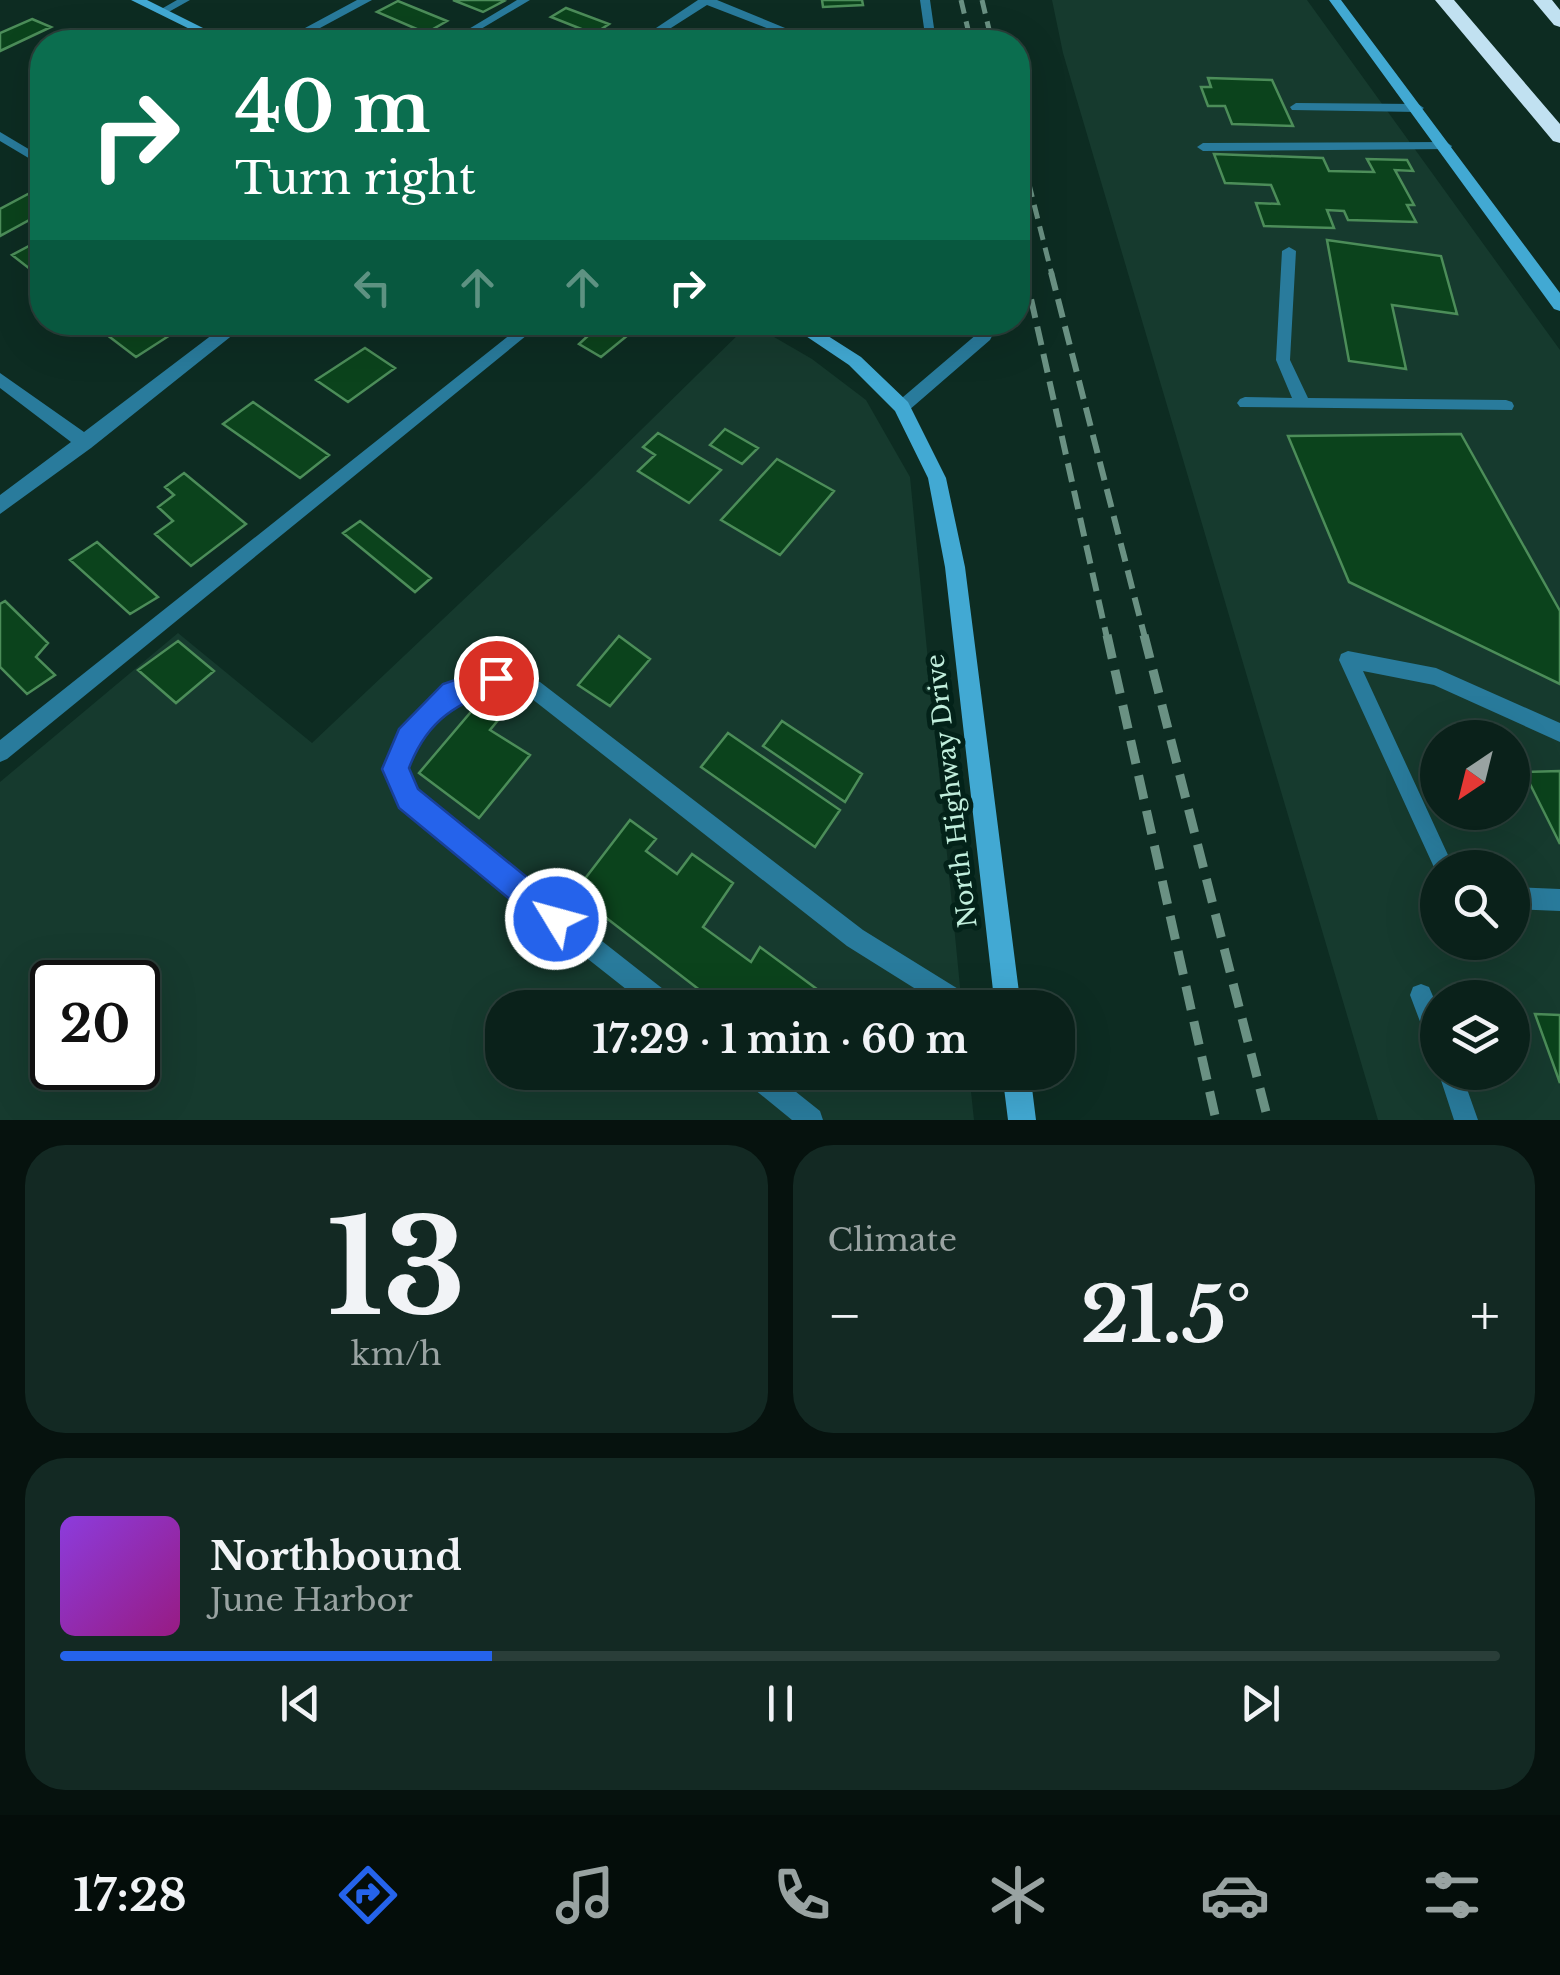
<!DOCTYPE html>
<meta charset="utf-8">
<style>
:root{--surface:#0a211a;--page:#132923;--text:#f1f3f6;--muted:#99a3a2;--line:#2a3e39;--accent:#2563eb}
body{margin:0;font-family:"Libre Baskerville",serif;background:var(--page);color:var(--text);height:100vh;display:flex;flex-direction:column;font-size:38px;white-space:nowrap}
*{box-sizing:border-box;margin:0}
p{font-size:32px;color:var(--muted)}
.icon{flex:none;width:55px;height:55px;fill:none;stroke:currentColor;stroke-width:2;stroke-linecap:round;stroke-linejoin:round}
.map{position:relative;height:1120px;overflow:hidden}
.panel{display:flex;flex-direction:column;gap:25px;padding:25px;background:#06120e;flex:1}
.panel>*{flex:none}
.banner{position:absolute;left:30px;top:30px;width:1000px;height:305px;border-radius:40px;box-shadow:0 10px 40px #0002,0 0 0 2px var(--line);background:#0b6e4f;color:#fff;overflow:hidden}
.needle{width:65px;rotate:215deg}
.buttons{position:absolute;left:1420px;top:720px;display:grid;gap:20px}
.buttons a{display:grid;place-items:center;width:110px;height:110px;border-radius:50%;background:var(--surface);box-shadow:0 10px 40px #0002,0 0 0 2px var(--line);font-size:50px}
.speed{position:absolute;left:30px;top:960px;display:flex;gap:20px;font-size:50px;font-weight:700;text-align:center}
.speed>*{display:grid;place-content:center;width:130px;height:130px;border-radius:50%;background:var(--surface);box-shadow:0 10px 40px #0002,0 0 0 2px var(--line);line-height:1}
.speed .limit{border:5px solid #111;border-radius:15px;background:#fff;color:#111}
.pin{position:absolute;display:grid;place-items:center;width:85px;height:85px;color:#fff;margin:-42px;border:5px solid #fff;border-radius:50%;box-shadow:0 2px 10px #0007}
.me{position:absolute;width:110px;margin:-55px;rotate:307deg;stroke-linejoin:round;filter:drop-shadow(0 0 8px #0008)}
.turn{display:flex;align-items:center;gap:35px;height:210px;padding:0 40px;font-size:45px}
.turn .icon{width:130px;height:130px;stroke-width:2.5}
.turn b{display:block;font-size:70px;line-height:85px}
.lanes{display:flex;align-items:center;height:95px;padding:0 40px;background:#0003;justify-content:center;gap:50px;direction:ltr}
.lanes .off{opacity:.35}
.big{font-size:75px;font-weight:800;line-height:1.1}
.panel .tile{flex:1;display:flex;flex-direction:column;justify-content:center;gap:15px;min-width:0;padding:0 35px;border-radius:40px;background:var(--page)}
.panel .dial{align-items:center;gap:0}
.dial b{font-size:130px;line-height:1}
.song{display:flex;align-items:center;gap:30px}
.cover{width:120px;height:120px;border-radius:15px;background:linear-gradient(135deg,hsl(270 70% 55%),hsl(310 70% 35%))}
.played{height:10px;border-radius:5px;background:linear-gradient(90deg,var(--accent) 30%,var(--line) 30%)}
.keys{display:flex;justify-content:space-around;direction:ltr}
.heat{display:flex;justify-content:space-between;align-items:center;font-size:55px;direction:ltr}
.panel .tiles{flex:1;display:grid;gap:25px;grid-template-columns:1fr 1fr}
.tile:last-child{grid-column:span 2}
.trip{position:absolute;left:485px;top:990px;width:590px;height:100px;border-radius:40px;background:var(--surface);box-shadow:0 10px 40px #0002,0 0 0 2px var(--line);font-weight:800;line-height:100px;text-align:center}
.tabs{display:flex;height:160px;justify-content:space-around;align-items:center;background:#040d0a;color:var(--muted)}
.tabs .icon{width:70px;height:70px}
.tabs .current{color:var(--accent)}
.tabs b{font-size:45px;color:var(--text)}
.map>svg:first-child{display:block}
.built{fill:#163a2e;fill-rule:evenodd}
.building{fill:#0b431c;stroke:#4c8d59;stroke-width:2.5}
.lines{fill:none;stroke-linecap:round;stroke-linejoin:round}
.lane{fill:#297b9c;fill-rule:evenodd}
.street{fill:#297b9c;fill-rule:evenodd}
.secondary{fill:#42a9d3;fill-rule:evenodd}
.highway{fill:#c1e1f1;fill-rule:evenodd}
.rail-far2{stroke:#6a9183;stroke-width:5;stroke-dasharray:14 8;stroke-linecap:butt}
.rail-far1{stroke:#6a9183;stroke-width:6;stroke-dasharray:19 9;stroke-linecap:butt}
.rail{stroke:#6a9183;stroke-width:9;stroke-dasharray:24 12;stroke-linecap:butt}
.route{fill:#2563eb;stroke:#184099;stroke-width:2.5}
.labels{text-anchor:middle;stroke-width:10;stroke-linejoin:round;paint-order:stroke}
.street-label{font-size:25px;fill:#c1eedc;stroke:#032219}
</style>
<div class="map">
<svg width="1560" height="1120" viewBox="0 0 1560 1120">
<rect width="100%" height="100%" fill="#0d2c22"/>
<path class="built" d="M1052,0H1307L1560,350V1120H1378L1063,53ZM1438,738H1512V812H1438ZM1438,868H1512V942H1438ZM1438,998H1512V1072H1438Z
M750,323L812,359L866,400L910,477L962,1007L502,1008V1072L969,1073L974,1120H0V782L178,633L312,743L587,483ZM52,982H138V1068H52Z"/>
<path class="building" d="M453,0H501L504,1L483,12Z
M822,0H862L863,5L823,7Z
M398,1L447,21L426,33L377,12Z
M566,8L609,24L594,34L551,17Z
M32,19L51,27L0,51V33Z
M1208,78L1272,80L1293,126L1232,124L1225,106H1208L1201,87H1211Z
M1214,154L1323,158L1329,171L1374,172L1367,159L1407,160L1413,171L1395,170L1414,205H1407L1416,222L1348,220L1344,211L1327,210L1334,228L1264,226L1256,203L1279,204L1271,185L1225,183Z
M30,193L42,201V213L0,236V209Z
M42,239V274L39,276L12,255Z
M1327,240L1441,256L1457,314L1392,305L1406,369L1349,361Z
M90,322H168L178,330L136,357Z
M603,322H644L601,357L579,344Z
M365,348L395,368L348,402L316,380Z
M253,402L329,455L300,478L223,424Z
M725,429L758,448L742,464L710,445Z
M658,433L721,470L689,503L638,471L655,455L643,447Z
M1461,434L1560,611V684L1349,582L1288,436Z
M777,459L834,491L780,555L721,520Z
M184,473L246,524L191,566L155,534L173,521L158,507L174,495L165,487Z
M360,521L431,578L415,592L343,533Z
M97,542L158,597L130,614L70,560Z
M5,601L48,643L36,657L55,675L27,694L0,667V604Z
M619,636L650,659L610,706L578,685Z
M178,641L214,671L176,703L138,670Z
M487,693L508,708L490,730L530,755L479,818L419,773Z
M782,721L862,774L845,802L763,746Z
M728,733L840,810L815,847L701,767Z
M1560,771V844L1524,772Z
M630,820L656,839L646,851L677,874L692,854L733,883L703,927L751,962L760,947L837,1004L835,1008H723L574,893Z
M1535,1014L1560,1015V1083Z"/>
<g class="lines">
<path class="lane" d="M177,0H190L165,14L156,12Z
M517,0H530L459,42H447Z
M920,0H930L936,42H926Z
M1296,103L1418,104L1424,108L1418,112L1292,110L1290,107Z
M0,132L42,157V166L0,141Z
M1446,142L1452,146L1450,149L1203,151L1197,147L1203,143Z
M1289,247L1296,251L1290,360L1308,398L1506,400L1512,402L1514,406L1512,410L1240,407L1237,403L1240,399L1245,397L1292,398L1276,360L1282,251Z
M526,322H543L7,759L0,762V740Z
M975,322H989L992,336L990,340L908,411H896L894,407L896,403L977,334Z
M1348,651L1436,668L1560,723V742L1434,685L1363,671L1454,868H1438V876L1339,660L1341,654Z
M495,669L540,682L863,930L976,1000L979,1008H946L847,946L527,695C517,691 507,687 496,687C453,688 421,733 405,769L415,791L505,865L677,1000L680,1008H650L489,881L401,805L385,769C406,719 439,678 495,669Z
M1512,887L1560,889V911L1512,909Z
M1421,984L1429,987L1438,1008V1052L1430,1048L1410,995L1413,987Z
M1438,1071L1461,1072L1478,1120H1454Z
M739,1072H771L820,1111L823,1120H792L743,1080Z"/>
<path class="street" d="M357,0H372L294,42H279Z
M698,0H717L819,42H803L707,5L649,42H635Z
M229,322H249L91,448L0,514V495L71,442L0,388V373L84,432Z"/>
<path class="secondary" d="M131,0H147L231,42H216Z
M1329,0H1341L1560,293V311L1554,309Z
M785,322H806L861,357L908,402L946,478L965,567L1021,1008H995L945,567L928,478L895,411L849,365Z
M1002,1072H1030L1036,1120H1008Z"/>
<path class="highway" d="M1435,0H1454L1560,124V143L1553,141Z
M1533,0H1552L1560,10V27L1554,25Z"/>
<path class="rail-far2" d="M961,0L971,42
M982,0L992,42
M1018,141L1052,275
M1018,243L1025,275"/>
<path class="rail-far1" d="M1025,272L1107,638
M1051,272L1145,638"/>
<path class="rail" d="M1107,635L1216,1120
M1144,635L1268,1120"/>
</g>
<path class="route" d="M496,666L504,670L508,678L504,686C457,704 428,718 409,768L418,789L566,909L570,919L566,929L556,933L546,929L399,808L382,769L399,729L443,684Z"/>
<g class="labels">
<g class="street-label">
<text transform="translate(951 791) rotate(-97)" y="9">North Highway Drive</text>
</g>
</g>
</svg>
<div class="buttons">
<a><svg class="needle" viewBox="-14 -14 28 28"><path d="M0-13l5 13h-10z" fill="#e53935"/><path d="M0 13l5-13h-10z" fill="#99a3a2"/></svg></a>
<a><svg class="icon" aria-label="search" viewBox="0 0 24 24"><circle cx="10" cy="10" r="6"/><path d="M15 15l6 6"/></svg></a>
<a><svg class="icon" aria-label="layers" viewBox="0 0 24 24"><path d="M12 4l9 5-9 5-9-5zM3 14l9 5 9-5"/></svg></a>
</div>
<div class="speed"><div class="limit">20</div></div>
<div class="pin" style="left:496px;top:678px;background:#d93025"><svg class="icon" aria-label="arrive" viewBox="0 0 24 24"><path d="M6 21V4h12l-3 4 3 4H6"/></svg></div>
<svg class="me" style="left:556px;top:919px" viewBox="-20 -20 40 40"><circle r="17" fill="#2563eb" stroke="#fff" stroke-width="3"/><path d="M0-11L8 9 0 5-8 9z" fill="#fff"/></svg>
<div class="trip">17:29 · 1 min · 60 m</div>
<div class="banner">
<div class="turn"><svg class="icon" aria-label="right" viewBox="0 0 24 24"><path d="M7 20v-9h11M14 6l5 5-5 5"/></svg><div><b>40 m</b>Turn right</div></div>
<div class="lanes"><svg class="icon off" aria-label="left" viewBox="0 0 24 24"><path d="M17 20v-9H6M10 6l-5 5 5 5"/></svg><svg class="icon off" aria-label="ahead" viewBox="0 0 24 24"><path d="M12 20V5M6 11l6-6 6 6"/></svg><svg class="icon off" aria-label="ahead" viewBox="0 0 24 24"><path d="M12 20V5M6 11l6-6 6 6"/></svg><svg class="icon" aria-label="right" viewBox="0 0 24 24"><path d="M7 20v-9h11M14 6l5 5-5 5"/></svg></div>
</div>
</div>
<section class="panel">
<div class="tiles">
<div class="tile dial"><b>13</b><p>km/h</p></div>
<div class="tile"><p>Climate</p>
<div class="heat"><a>−</a><b class="big">21.5°</b><a>+</a></div>
</div>
<div class="tile">
<div class="song"><i class="cover"></i><div><b>Northbound</b><p>June Harbor</p></div></div>
<div class="played"></div>
<div class="keys"><svg class="icon" aria-label="previous" viewBox="0 0 24 24"><path d="M18 5L8 12l10 7zM5 5v14"/></svg><svg class="icon" aria-label="pause" viewBox="0 0 24 24"><path d="M8 5v14M16 5v14"/></svg><svg class="icon" aria-label="next" viewBox="0 0 24 24"><path d="M6 5l10 7-10 7zM19 5v14"/></svg></div>
</div>
</div>
</section>
<nav class="tabs">
<b>17:28</b>
<svg class="icon current" aria-label="directions" viewBox="0 0 24 24"><path d="M12 3l9 9-9 9-9-9zM9 14v-3h6M13 9l2 2-2 2"/></svg>
<svg class="icon" aria-label="music" viewBox="0 0 24 24"><path d="M9 18V5l10-2v13"/><circle cx="6" cy="18" r="3"/><circle cx="16" cy="16" r="3"/></svg>
<svg class="icon" aria-label="phone" viewBox="0 0 24 24"><path d="M5 4h4l2 5-3 2q2 4 5 5l2-3 5 2v4C11 20 4 13 5 4z"/></svg>
<svg class="icon" aria-label="climate" viewBox="0 0 24 24"><path d="M12 3v18M4 7l16 10M4 17L20 7"/></svg>
<svg class="icon" aria-label="car" viewBox="0 0 24 24"><path d="M5 17H2v-5l4-1 3-4h7l3 4 3 1v5h-3M9 17h6M6 11h13"/><circle cx="7" cy="17" r="2"/><circle cx="17" cy="17" r="2"/></svg>
<svg class="icon" aria-label="filters" viewBox="0 0 24 24"><path d="M4 7h16M4 17h16"/><circle cx="9" cy="7" r="2"/><circle cx="15" cy="17" r="2"/></svg>
</nav>
